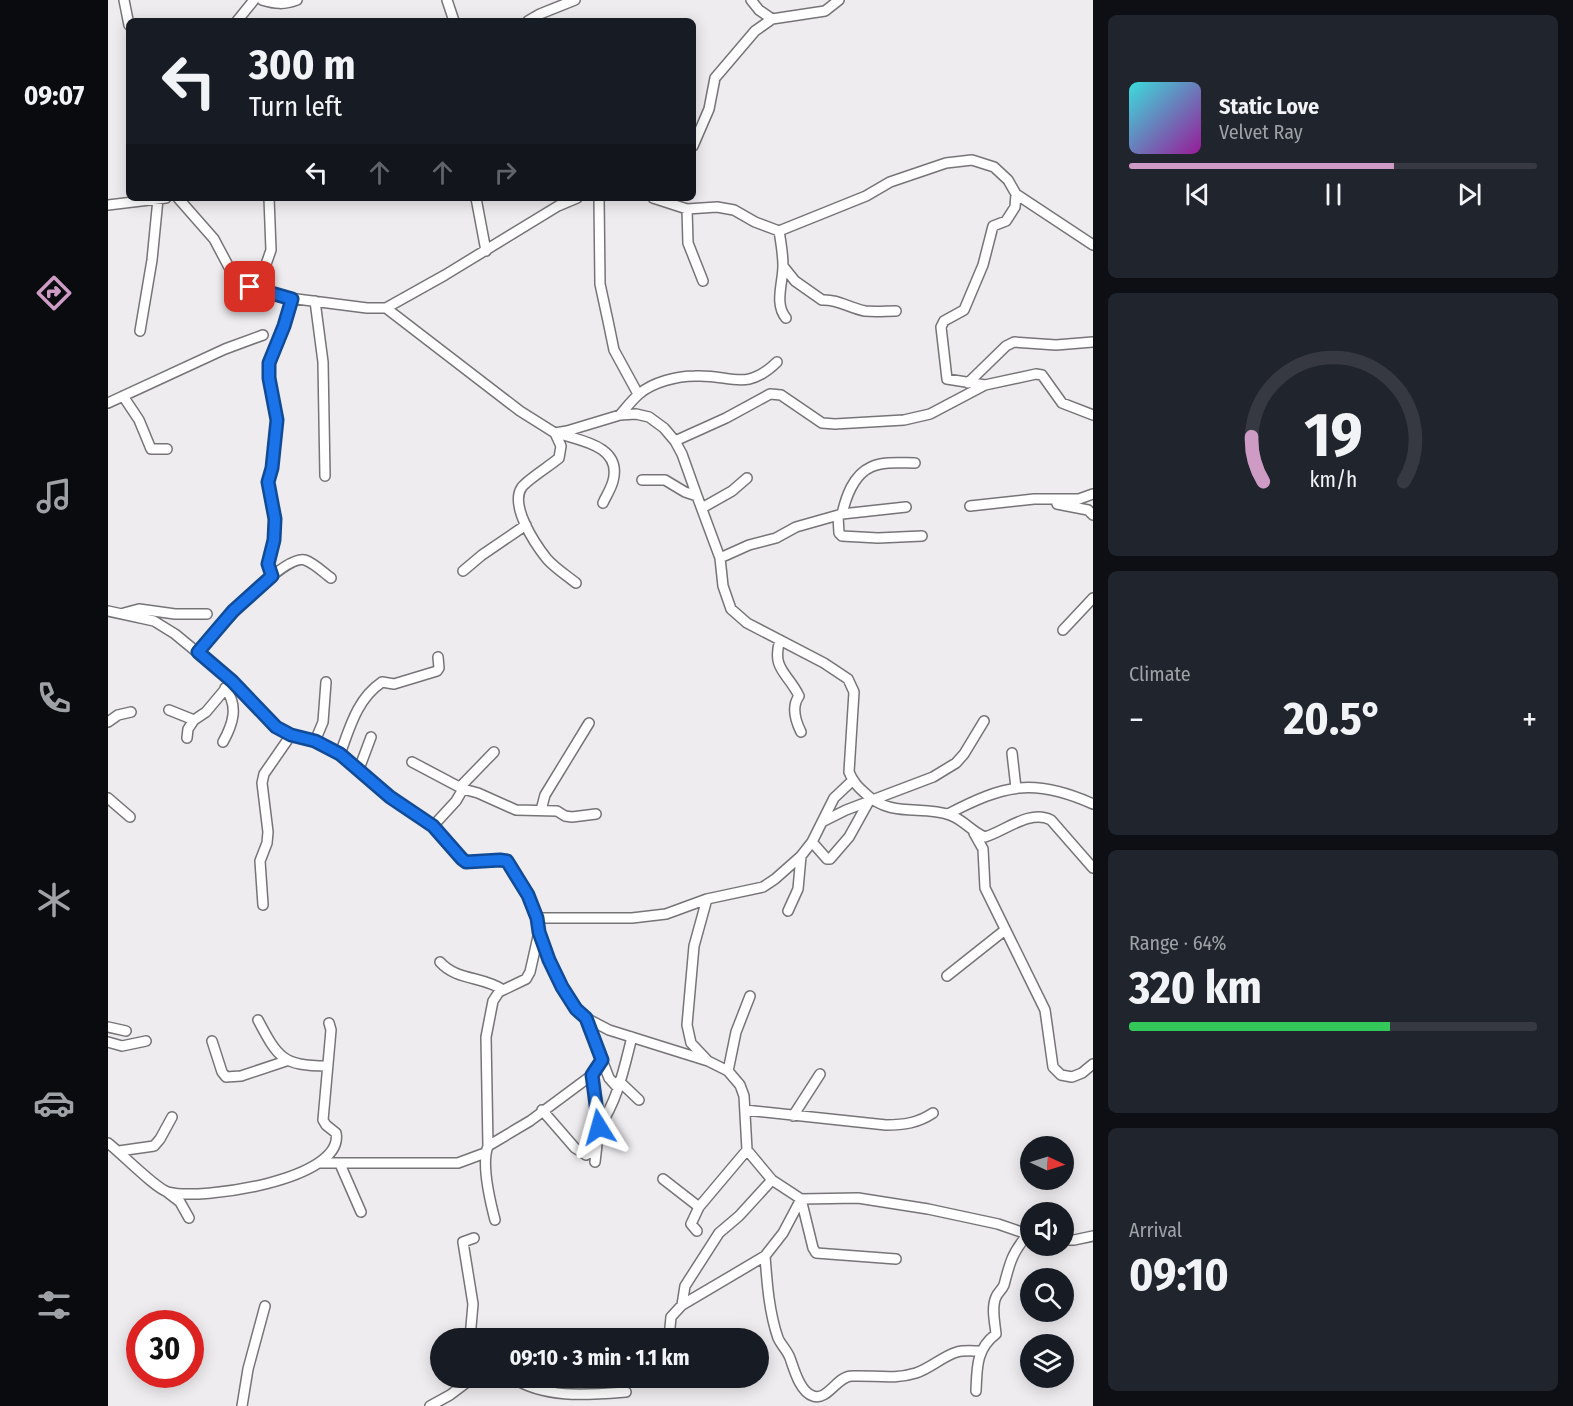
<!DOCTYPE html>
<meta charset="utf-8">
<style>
:root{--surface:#171b24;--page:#20242c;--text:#f1f3f6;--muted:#9ea1a6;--line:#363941;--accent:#ce9bc4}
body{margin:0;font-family:"Fira Sans Condensed",sans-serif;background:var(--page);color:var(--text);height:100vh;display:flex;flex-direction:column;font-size:22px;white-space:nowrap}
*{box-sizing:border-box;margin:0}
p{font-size:20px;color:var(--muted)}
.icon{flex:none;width:33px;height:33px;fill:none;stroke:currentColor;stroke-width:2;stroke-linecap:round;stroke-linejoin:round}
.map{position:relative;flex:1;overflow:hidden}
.details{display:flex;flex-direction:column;gap:15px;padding:15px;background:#0d0f14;width:480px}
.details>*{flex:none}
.hud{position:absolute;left:18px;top:18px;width:570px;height:183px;border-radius:9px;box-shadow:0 3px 15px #0003;background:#171b24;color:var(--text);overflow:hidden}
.needle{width:39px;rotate:94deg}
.tools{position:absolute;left:912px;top:1136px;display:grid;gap:12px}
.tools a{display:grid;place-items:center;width:54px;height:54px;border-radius:50%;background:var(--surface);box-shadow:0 3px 15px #0003;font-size:30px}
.speed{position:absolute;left:18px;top:1310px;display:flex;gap:12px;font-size:30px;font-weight:700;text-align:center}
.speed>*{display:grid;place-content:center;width:78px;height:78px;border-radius:50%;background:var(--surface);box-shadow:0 3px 15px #0003;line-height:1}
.speed .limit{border:9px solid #d22;background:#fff;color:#111}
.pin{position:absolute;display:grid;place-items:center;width:51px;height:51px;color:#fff;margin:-26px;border-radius:12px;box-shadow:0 3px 9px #0006}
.me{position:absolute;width:66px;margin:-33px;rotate:352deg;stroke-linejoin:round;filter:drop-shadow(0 0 4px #0008)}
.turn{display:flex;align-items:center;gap:21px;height:126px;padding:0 24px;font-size:27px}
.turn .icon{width:78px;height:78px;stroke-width:2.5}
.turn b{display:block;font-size:42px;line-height:51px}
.lanes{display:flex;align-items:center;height:57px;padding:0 24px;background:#0003;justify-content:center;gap:30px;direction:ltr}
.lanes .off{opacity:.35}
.big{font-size:45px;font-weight:700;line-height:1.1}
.details .tile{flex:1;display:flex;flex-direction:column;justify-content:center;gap:9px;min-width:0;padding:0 21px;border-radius:9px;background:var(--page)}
.details .dial{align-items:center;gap:0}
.dial svg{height:156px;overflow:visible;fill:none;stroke:var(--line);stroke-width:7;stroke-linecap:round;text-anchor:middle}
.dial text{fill:var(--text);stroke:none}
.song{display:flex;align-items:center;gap:18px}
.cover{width:72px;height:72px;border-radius:9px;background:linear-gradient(135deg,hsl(180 70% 55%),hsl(300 70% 35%))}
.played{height:6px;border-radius:3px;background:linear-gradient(90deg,var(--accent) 65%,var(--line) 65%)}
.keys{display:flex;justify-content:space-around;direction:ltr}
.heat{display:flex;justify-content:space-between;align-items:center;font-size:33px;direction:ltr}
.charge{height:9px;border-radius:4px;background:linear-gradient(90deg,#34c759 64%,var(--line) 0)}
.trip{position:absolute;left:322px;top:1328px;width:339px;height:60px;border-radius:30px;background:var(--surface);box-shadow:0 3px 15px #0003;font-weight:700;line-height:60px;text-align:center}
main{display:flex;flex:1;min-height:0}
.tab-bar{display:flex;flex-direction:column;width:108px;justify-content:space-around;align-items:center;background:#090b0e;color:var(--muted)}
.tab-bar .icon{width:42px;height:42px}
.tab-bar .active{color:var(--accent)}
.tab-bar b{font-size:27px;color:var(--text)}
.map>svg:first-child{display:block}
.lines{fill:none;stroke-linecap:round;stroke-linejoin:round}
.minor-casing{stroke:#767477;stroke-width:12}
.minor{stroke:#fff;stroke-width:9}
.route-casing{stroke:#114b97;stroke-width:15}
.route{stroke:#1a73e8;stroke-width:10}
</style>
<main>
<nav class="tab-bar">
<b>09:07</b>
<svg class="icon active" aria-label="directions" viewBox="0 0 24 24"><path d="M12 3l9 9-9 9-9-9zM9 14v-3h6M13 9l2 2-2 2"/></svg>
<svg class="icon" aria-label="music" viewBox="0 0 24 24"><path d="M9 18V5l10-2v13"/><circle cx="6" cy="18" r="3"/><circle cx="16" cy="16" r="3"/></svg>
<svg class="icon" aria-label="phone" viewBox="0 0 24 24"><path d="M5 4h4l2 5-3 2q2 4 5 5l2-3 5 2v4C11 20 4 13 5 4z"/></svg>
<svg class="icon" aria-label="climate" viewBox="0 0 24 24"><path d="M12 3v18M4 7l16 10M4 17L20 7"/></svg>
<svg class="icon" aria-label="car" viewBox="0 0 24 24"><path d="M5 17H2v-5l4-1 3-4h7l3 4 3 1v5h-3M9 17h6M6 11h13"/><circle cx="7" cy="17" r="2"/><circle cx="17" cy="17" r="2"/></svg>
<svg class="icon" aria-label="filters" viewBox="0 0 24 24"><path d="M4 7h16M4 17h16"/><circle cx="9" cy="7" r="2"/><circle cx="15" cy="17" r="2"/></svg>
</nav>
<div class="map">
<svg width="985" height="1406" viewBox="0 0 985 1406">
<rect width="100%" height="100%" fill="#eeecef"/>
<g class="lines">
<defs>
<path id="minor" d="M16,0L21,25
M154,0C167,4 176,5 189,0
M339,0L346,21
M643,0L651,10L664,19
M129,21L146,0
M420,21L432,14L467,0
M585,146L601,109L607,78L647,31L664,19L717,11L731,0
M908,194L907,207L898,221L885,226L875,265L856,310L836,321L833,327L839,379L877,385L928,374L934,375L954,403L985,415
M70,198L106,239L123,271L142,287L173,297L259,308H278L337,275L450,206L469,198
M368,198L378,251
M491,198L492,284L500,321L506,350L530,394
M545,198L579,209L609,207L626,210L647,222L671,231L758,196L782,182L838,163L864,160L886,167L900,180L908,194L985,245
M0,205L58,198
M579,209L580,243L595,281
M671,231C673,243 675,254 675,266C675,283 666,304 678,318
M675,266L687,281L714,300C730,299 741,308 757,311C767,312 778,311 788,311
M149,290L163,250L161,198
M207,301L215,362L217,476
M278,308L412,411L447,433L459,431L512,415L528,414L541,417L556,428L567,441L574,454L589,496L612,558L615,586L623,609L639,623L716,663L740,679L746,692L741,772C745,782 750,787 758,794C783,818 814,805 842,815C856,820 864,832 877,837C897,831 922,809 943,820L985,868
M32,331L44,260L50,199
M860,383L898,346L906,342L948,345L985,342
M15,396L31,420L43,449H59
M0,403L117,349L155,335
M512,415C518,408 524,400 531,394C545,382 569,376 587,376C623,374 637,393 669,362
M447,433L453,446L451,458C443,465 419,480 414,487C401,505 427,544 439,559C447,568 458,575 468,583
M452,434C475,441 514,447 505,481C503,489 498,496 495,503
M567,441L618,418L662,394L673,395L714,423L727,424L796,420L822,414L877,385
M534,480H557L577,492L589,496
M949,504L980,510L985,515
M862,506L926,499H971L985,494
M594,508L624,491L639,478
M734,514C738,497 745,475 763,467C776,461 793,463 807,463
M730,516L731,533L734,536L770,538L814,536
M612,558L641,545L668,538L688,527L734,514L798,507
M355,571L374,555L418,525
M164,576L160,564L166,540L167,519L160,481L164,468L169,420L161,378V363L176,326L184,299
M0,611L46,621L67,634L124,681L168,727L183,735L207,741L232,754L282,797L325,826L358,862L391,860L399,862L420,895L429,918L431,932L441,960L454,987L468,1009L478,1018L501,1030L600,1061L620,1071L632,1085L636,1096L639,1150L664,1180L693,1199L750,1198L820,1209L890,1224L922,1235
M16,613L31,609L67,614H99
M955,630L985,598
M672,640C663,669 680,673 691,696C683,707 687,720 693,732
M90,652C105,635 175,553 197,560C206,563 216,573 223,578
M61,710L86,720
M0,722L10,715L23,712
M79,738L80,729L86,720L98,712L124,681
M207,741L215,722L218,682
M115,742C125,724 131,706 117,688
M904,753L908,788
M232,754C242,727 249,699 274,682L286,684L329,671L331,668L330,657
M304,762L355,789L348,801L325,826
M251,769L263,737
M353,786L386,752
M355,789L370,793L408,810L449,811L457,816L464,817L488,814
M0,798L22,817
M433,810L437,795L481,723
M840,814C896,785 925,777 985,804
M714,822L726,798L744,781
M866,833L875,849L877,888L937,1010L945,1067L953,1075L964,1077L974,1073L985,1064
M704,842L719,859H722L741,837L761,801
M599,899L586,946L579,1025L583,1043L600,1061
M155,905L152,861L159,843L160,832L154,783L156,774L183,735
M680,911L690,889L693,856
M429,918H524L558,914L599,899L655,887L667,879L693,856L704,842L714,822L738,810L825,777L848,763L856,754L876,721
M332,962C349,981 375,976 395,990
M839,976L897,930
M478,1018L494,1060L484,1075L491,1127L487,1162
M150,1020C170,1058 175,1066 219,1066
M0,1027L18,1031
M104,1041L114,1072L118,1077L133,1076L178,1061
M0,1042L14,1046L38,1041
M494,1060L501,1078L509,1087
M620,1071L628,1032L642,996
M511,1081L531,1100
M434,1110L467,1148L478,1155L488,1149
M637,1110L778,1125C796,1125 810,1123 825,1113
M685,1116L712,1074
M491,1127C510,1100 516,1068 524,1037
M0,1143C13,1153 48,1189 60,1192C92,1201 237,1180 228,1133L218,1125L215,1120L223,1030L221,1023
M380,1146L422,1121L484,1075
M11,1151L46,1146L52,1139L64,1117
M213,1163H350L377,1153
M232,1164L253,1212
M555,1179L591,1207
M59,1192L72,1202L81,1218
M693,1199L675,1233L657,1256C659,1283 661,1312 670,1338C673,1345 679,1350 682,1358C686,1369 692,1392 705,1396C720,1401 729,1376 744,1376C766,1375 786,1380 808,1373C823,1368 835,1356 849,1352C856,1350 865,1351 872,1351
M693,1199L705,1248L708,1253L788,1259
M387,1220C382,1201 373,1164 380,1146L378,1037L385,1001L391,992L418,979L422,972L431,932
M589,1231L583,1224L591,1207L639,1150
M956,1240H966L985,1236
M574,1305L577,1286L611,1233L631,1216L664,1180
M362,1338L365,1304L355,1242L366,1238
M561,1338L563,1317L574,1305L657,1256
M403,1377C437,1399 479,1395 518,1392
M868,1391C869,1368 868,1349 888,1334C887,1323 883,1308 888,1297C890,1292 894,1290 896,1285C902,1262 904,1253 920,1234
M134,1406L140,1369L157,1306
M322,1406L342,1395L366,1377"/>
</defs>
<use href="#minor" class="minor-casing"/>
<use href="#minor" class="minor"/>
</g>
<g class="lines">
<defs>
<path id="route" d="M142,287L184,299L176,326L161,363V378L169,420L164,468L160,482L167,519L166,540L160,564L164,576L125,611L90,652L124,681L168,727L183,735L207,741L232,754L282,797L325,826L354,859L358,862L392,860L399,861L420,895L429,918L431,932L441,960L454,987L468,1009L478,1018L494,1060L484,1075L491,1127"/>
</defs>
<use href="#route" class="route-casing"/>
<use href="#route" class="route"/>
</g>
</svg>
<div class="tools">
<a><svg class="needle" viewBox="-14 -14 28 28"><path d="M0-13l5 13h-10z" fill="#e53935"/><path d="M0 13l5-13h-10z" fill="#9ea1a6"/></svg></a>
<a><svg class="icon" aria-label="sound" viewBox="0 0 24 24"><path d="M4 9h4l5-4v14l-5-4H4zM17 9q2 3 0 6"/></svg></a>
<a><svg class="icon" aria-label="search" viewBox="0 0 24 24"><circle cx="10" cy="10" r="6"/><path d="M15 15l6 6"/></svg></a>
<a><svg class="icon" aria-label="layers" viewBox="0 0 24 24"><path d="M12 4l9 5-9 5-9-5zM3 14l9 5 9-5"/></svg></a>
</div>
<div class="speed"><div class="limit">30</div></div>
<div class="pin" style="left:142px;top:287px;background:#d93025"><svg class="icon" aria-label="arrive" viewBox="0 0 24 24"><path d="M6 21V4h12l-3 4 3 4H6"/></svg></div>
<svg class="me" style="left:491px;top:1127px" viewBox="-20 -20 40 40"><path d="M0-17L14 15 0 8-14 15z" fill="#1a73e8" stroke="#fff" stroke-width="4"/></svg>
<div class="trip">09:10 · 3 min · 1.1 km</div>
<div class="hud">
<div class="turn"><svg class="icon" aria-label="left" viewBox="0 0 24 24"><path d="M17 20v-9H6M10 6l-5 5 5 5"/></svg><div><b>300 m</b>Turn left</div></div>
<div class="lanes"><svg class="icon" aria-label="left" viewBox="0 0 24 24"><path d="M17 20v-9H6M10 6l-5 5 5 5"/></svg><svg class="icon off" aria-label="ahead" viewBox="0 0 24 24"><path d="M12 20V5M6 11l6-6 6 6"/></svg><svg class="icon off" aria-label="ahead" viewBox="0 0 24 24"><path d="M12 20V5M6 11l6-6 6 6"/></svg><svg class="icon off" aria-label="right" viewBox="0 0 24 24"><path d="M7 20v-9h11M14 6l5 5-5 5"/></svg></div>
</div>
</div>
<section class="details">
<div class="tile">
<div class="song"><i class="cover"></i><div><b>Static Love</b><p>Velvet Ray</p></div></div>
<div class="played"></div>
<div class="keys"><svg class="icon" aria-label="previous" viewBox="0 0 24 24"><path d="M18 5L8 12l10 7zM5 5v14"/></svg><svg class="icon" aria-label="pause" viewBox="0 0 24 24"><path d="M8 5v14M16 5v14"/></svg><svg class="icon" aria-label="next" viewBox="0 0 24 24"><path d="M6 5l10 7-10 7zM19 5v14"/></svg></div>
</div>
<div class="tile dial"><svg viewBox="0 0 100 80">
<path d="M14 69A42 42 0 1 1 86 69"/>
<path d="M14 69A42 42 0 0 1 8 46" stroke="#ce9bc4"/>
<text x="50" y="56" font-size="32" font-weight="700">19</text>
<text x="50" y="72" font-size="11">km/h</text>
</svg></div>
<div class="tile"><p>Climate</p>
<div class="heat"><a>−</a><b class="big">20.5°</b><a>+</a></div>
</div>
<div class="tile"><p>Range · 64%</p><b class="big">320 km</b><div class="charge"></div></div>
<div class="tile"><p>Arrival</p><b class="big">09:10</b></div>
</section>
</main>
